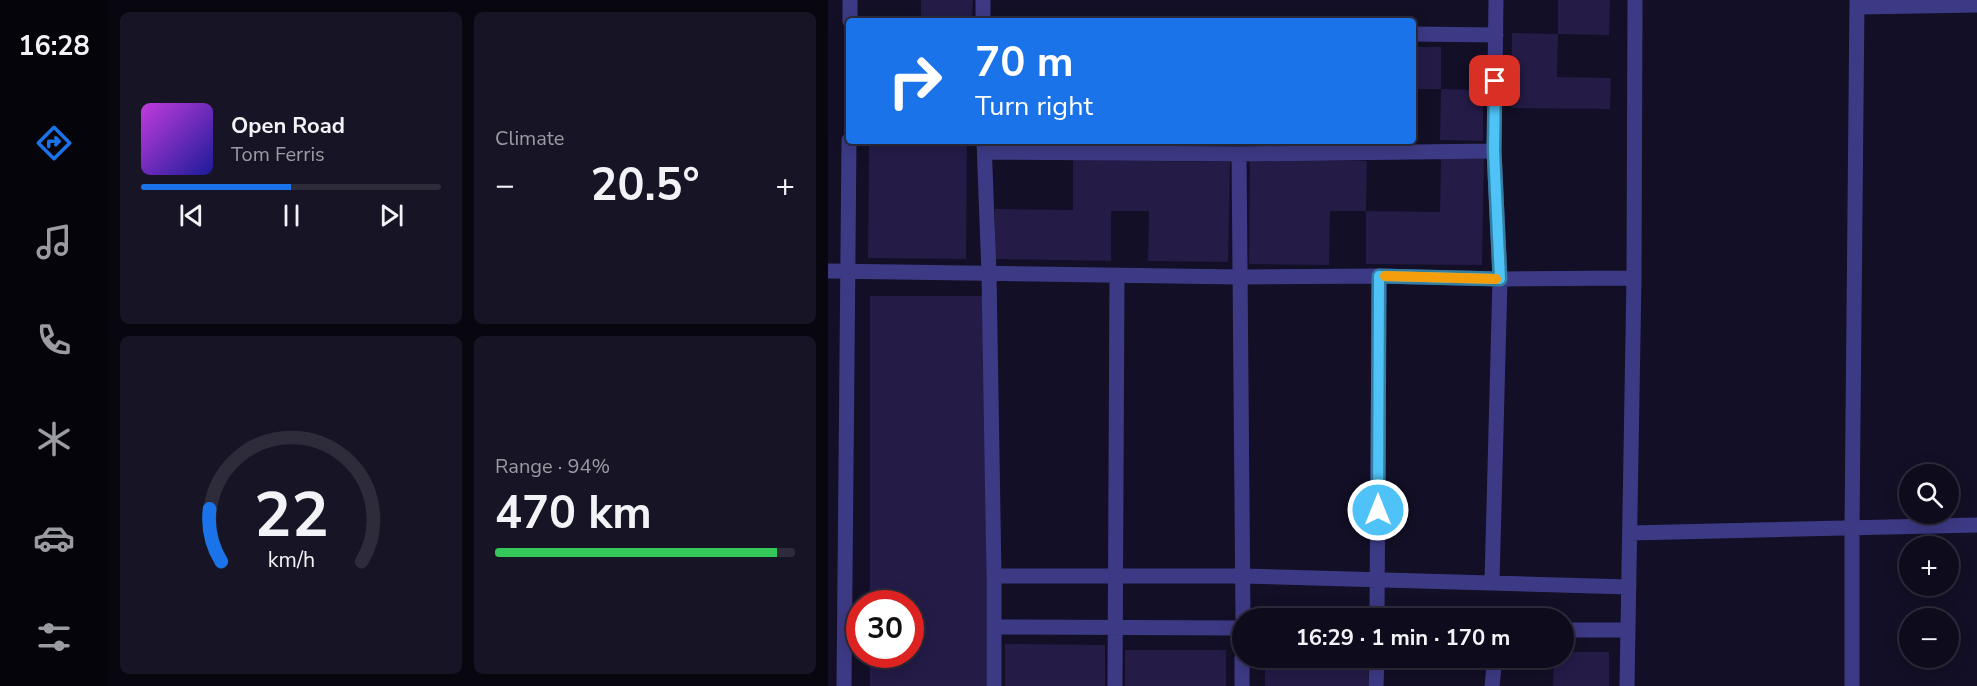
<!DOCTYPE html>
<meta charset="utf-8">
<style>
:root{--surface:#0e0b1c;--page:#171425;--text:#f1f3f6;--muted:#9b9ba3;--line:#2e2b3b;--accent:#1a73e8}
body{margin:0;font-family:"Nunito Sans",sans-serif;background:var(--page);color:var(--text);height:100vh;display:flex;flex-direction:column;font-size:22px;white-space:nowrap}
*{box-sizing:border-box;margin:0}
p{font-size:20px;color:var(--muted)}
.icon{flex:none;width:33px;height:33px;fill:none;stroke:currentColor;stroke-width:2;stroke-linecap:round;stroke-linejoin:round}
.map{position:relative;flex:1;overflow:hidden}
.details{display:flex;flex-direction:column;gap:12px;padding:12px;background:#08060f;width:720px}
.details>*{flex:none}
.hud{position:absolute;left:18px;top:18px;width:570px;height:126px;border-radius:6px;box-shadow:0 3px 15px #0003,0 0 0 2px var(--line);background:#1a73e8;color:#fff;overflow:hidden}
.tools{position:absolute;left:1071px;top:464px;display:grid;gap:12px}
.tools a{display:grid;place-items:center;width:60px;height:60px;border-radius:50%;background:var(--surface);box-shadow:0 3px 15px #0003,0 0 0 2px var(--line);font-size:30px}
.speed{position:absolute;left:18px;top:590px;display:flex;gap:12px;font-size:30px;font-weight:700;text-align:center}
.speed>*{display:grid;place-content:center;width:78px;height:78px;border-radius:50%;background:var(--surface);box-shadow:0 3px 15px #0003,0 0 0 2px var(--line);line-height:1}
.speed .limit{border:9px solid #d22;background:#fff;color:#111}
.pin{position:absolute;display:grid;place-items:center;width:51px;height:51px;color:#fff;margin:-26px;border-radius:12px;box-shadow:0 3px 9px #0006}
.me{position:absolute;width:66px;margin:-33px;rotate:0deg;stroke-linejoin:round;filter:drop-shadow(0 0 4px #0008)}
.turn{display:flex;align-items:center;gap:21px;height:126px;padding:0 30px;font-size:27px}
.turn .icon{width:78px;height:78px;stroke-width:2.5}
.turn b{display:block;font-size:42px;line-height:51px}
.big{font-size:45px;font-weight:700;line-height:1.1}
.details .card{flex:1;display:flex;flex-direction:column;justify-content:center;gap:9px;min-width:0;padding:0 21px;border-radius:9px;background:var(--page)}
.details .dial{align-items:center;gap:0}
.dial svg{height:156px;overflow:visible;fill:none;stroke:var(--line);stroke-width:7;stroke-linecap:round;text-anchor:middle}
.dial text{fill:var(--text);stroke:none}
.song{display:flex;align-items:center;gap:18px}
.cover{width:72px;height:72px;border-radius:9px;background:linear-gradient(135deg,hsl(290 70% 55%),hsl(240 70% 35%))}
.played{height:6px;border-radius:3px;background:linear-gradient(90deg,var(--accent) 50%,var(--line) 50%)}
.keys{display:flex;justify-content:space-around;direction:ltr}
.heat{display:flex;justify-content:space-between;align-items:center;font-size:33px;direction:ltr}
.charge{height:9px;border-radius:4px;background:linear-gradient(90deg,#34c759 94%,var(--line) 0)}
.details .tiles{flex:1;display:grid;gap:12px;grid-template-columns:repeat(2,1fr)}
.trip{position:absolute;left:404px;top:608px;width:342px;height:60px;border-radius:30px;background:var(--surface);box-shadow:0 3px 15px #0003,0 0 0 2px var(--line);font-weight:700;line-height:60px;text-align:center}
main{display:flex;flex:1;min-height:0}
.tab-bar{display:flex;flex-direction:column;width:108px;justify-content:space-around;align-items:center;background:#06040b;color:var(--muted)}
.tab-bar .icon{width:42px;height:42px}
.tab-bar .on{color:var(--accent)}
.tab-bar b{font-size:27px;color:var(--text)}
.map>svg:first-child{display:block}
.building{fill:#241b47}
.lines{fill:none;stroke-linecap:round;stroke-linejoin:round}
.minor{stroke:#3d3a85;stroke-width:15}
.tertiary{stroke:#3d3a85;stroke-width:15}
.route-casing{stroke:#337fa1;stroke-width:15}
.route{stroke:#4fc3f7;stroke-width:10}
.slow{stroke:#f59e0b;stroke-width:10}
</style>
<main>
<nav class="tab-bar">
<b>16:28</b>
<svg class="icon on" aria-label="directions" viewBox="0 0 24 24"><path d="M12 3l9 9-9 9-9-9zM9 14v-3h6M13 9l2 2-2 2"/></svg>
<svg class="icon" aria-label="music" viewBox="0 0 24 24"><path d="M9 18V5l10-2v13"/><circle cx="6" cy="18" r="3"/><circle cx="16" cy="16" r="3"/></svg>
<svg class="icon" aria-label="phone" viewBox="0 0 24 24"><path d="M5 4h4l2 5-3 2q2 4 5 5l2-3 5 2v4C11 20 4 13 5 4z"/></svg>
<svg class="icon" aria-label="climate" viewBox="0 0 24 24"><path d="M12 3v18M4 7l16 10M4 17L20 7"/></svg>
<svg class="icon" aria-label="car" viewBox="0 0 24 24"><path d="M5 17H2v-5l4-1 3-4h7l3 4 3 1v5h-3M9 17h6M6 11h13"/><circle cx="7" cy="17" r="2"/><circle cx="17" cy="17" r="2"/></svg>
<svg class="icon" aria-label="filters" viewBox="0 0 24 24"><path d="M4 7h16M4 17h16"/><circle cx="9" cy="7" r="2"/><circle cx="15" cy="17" r="2"/></svg>
</nav>
<section class="details">
<div class="tiles">
<div class="card">
<div class="song"><i class="cover"></i><div><b>Open Road</b><p>Tom Ferris</p></div></div>
<div class="played"></div>
<div class="keys"><svg class="icon" aria-label="previous" viewBox="0 0 24 24"><path d="M18 5L8 12l10 7zM5 5v14"/></svg><svg class="icon" aria-label="pause" viewBox="0 0 24 24"><path d="M8 5v14M16 5v14"/></svg><svg class="icon" aria-label="next" viewBox="0 0 24 24"><path d="M6 5l10 7-10 7zM19 5v14"/></svg></div>
</div>
<div class="card"><p>Climate</p>
<div class="heat"><a>−</a><b class="big">20.5°</b><a>+</a></div>
</div>
<div class="card dial"><svg viewBox="0 0 100 80">
<path d="M14 69A42 42 0 1 1 86 69"/>
<path d="M14 69A42 42 0 0 1 8 42" stroke="#1a73e8"/>
<text x="50" y="56" font-size="32" font-weight="700">22</text>
<text x="50" y="72" font-size="11">km/h</text>
</svg></div>
<div class="card"><p>Range · 94%</p><b class="big">470 km</b><div class="charge"></div></div>
</div>
</section>
<div class="map">
<svg width="1149" height="686" viewBox="0 0 1149 686">
<rect width="100%" height="100%" fill="#130f26"/>
<path class="building" d="M93,0H145L144,21H93Z
M730,0H782L781,35L730,34Z
M684,33L730,34L729,77L783,78L782,109L683,108Z
M585,47H613V89H585Z
M613,89L655,90V141L612,140Z
M41,143L139,144L138,259L40,258Z
M422,159L539,161L538,211H502L501,265L421,264Z
M613,159H656L654,265L538,264V211L612,212Z
M245,160L402,162L400,262L320,261L321,211H283V261L167,259V209L245,210Z
M42,296H158V686H42V654H82V603H42Z
M177,644L277,645V686H177Z
M297,650H398V686H297Z
M735,652H781V686H725L726,657H735Z
M437,657H541L540,686H437Z"/>
<g class="lines">
<path class="minor" d="M155,0V21
M1030,7L1149,5
M585,34L668,35
M156,141L161,274L166,576V686
M157,152L411,154L666,151
M411,154L415,618
M0,271L413,277L551,276L672,279L806,278
M802,533L1149,525
M166,576H415L801,587
M664,582L672,279L666,151L668,0
M549,618L551,276
M166,627L414,628
M735,630H800
M287,686L289,275
M414,686V657
M548,686L549,657
M664,686L667,657
M799,686L806,278L807,0
M1024,686V527L1029,0"/>
<path class="tertiary" d="M22,21V0
M16,686L21,140"/>
</g>
<g class="lines">
<defs>
<path id="route" d="M550,510L551,276L672,279L666,151L667,81"/>
</defs>
<use href="#route" class="route-casing"/>
<use href="#route" class="route"/>
<path class="slow" d="M557,276L668,279"/>
</g>
</svg>
<div class="tools">
<a><svg class="icon" aria-label="search" viewBox="0 0 24 24"><circle cx="10" cy="10" r="6"/><path d="M15 15l6 6"/></svg></a>
<a>+</a>
<a>−</a>
</div>
<div class="speed"><div class="limit">30</div></div>
<div class="pin" style="left:667px;top:81px;background:#d93025"><svg class="icon" aria-label="arrive" viewBox="0 0 24 24"><path d="M6 21V4h12l-3 4 3 4H6"/></svg></div>
<svg class="me" style="left:550px;top:510px" viewBox="-20 -20 40 40"><circle r="17" fill="#4fc3f7" stroke="#fff" stroke-width="3"/><path d="M0-11L8 9 0 5-8 9z" fill="#fff"/></svg>
<div class="trip">16:29 · 1 min · 170 m</div>
<div class="hud">
<div class="turn"><svg class="icon" aria-label="right" viewBox="0 0 24 24"><path d="M7 20v-9h11M14 6l5 5-5 5"/></svg><div><b>70 m</b>Turn right</div></div>
</div>
</div>
</main>
